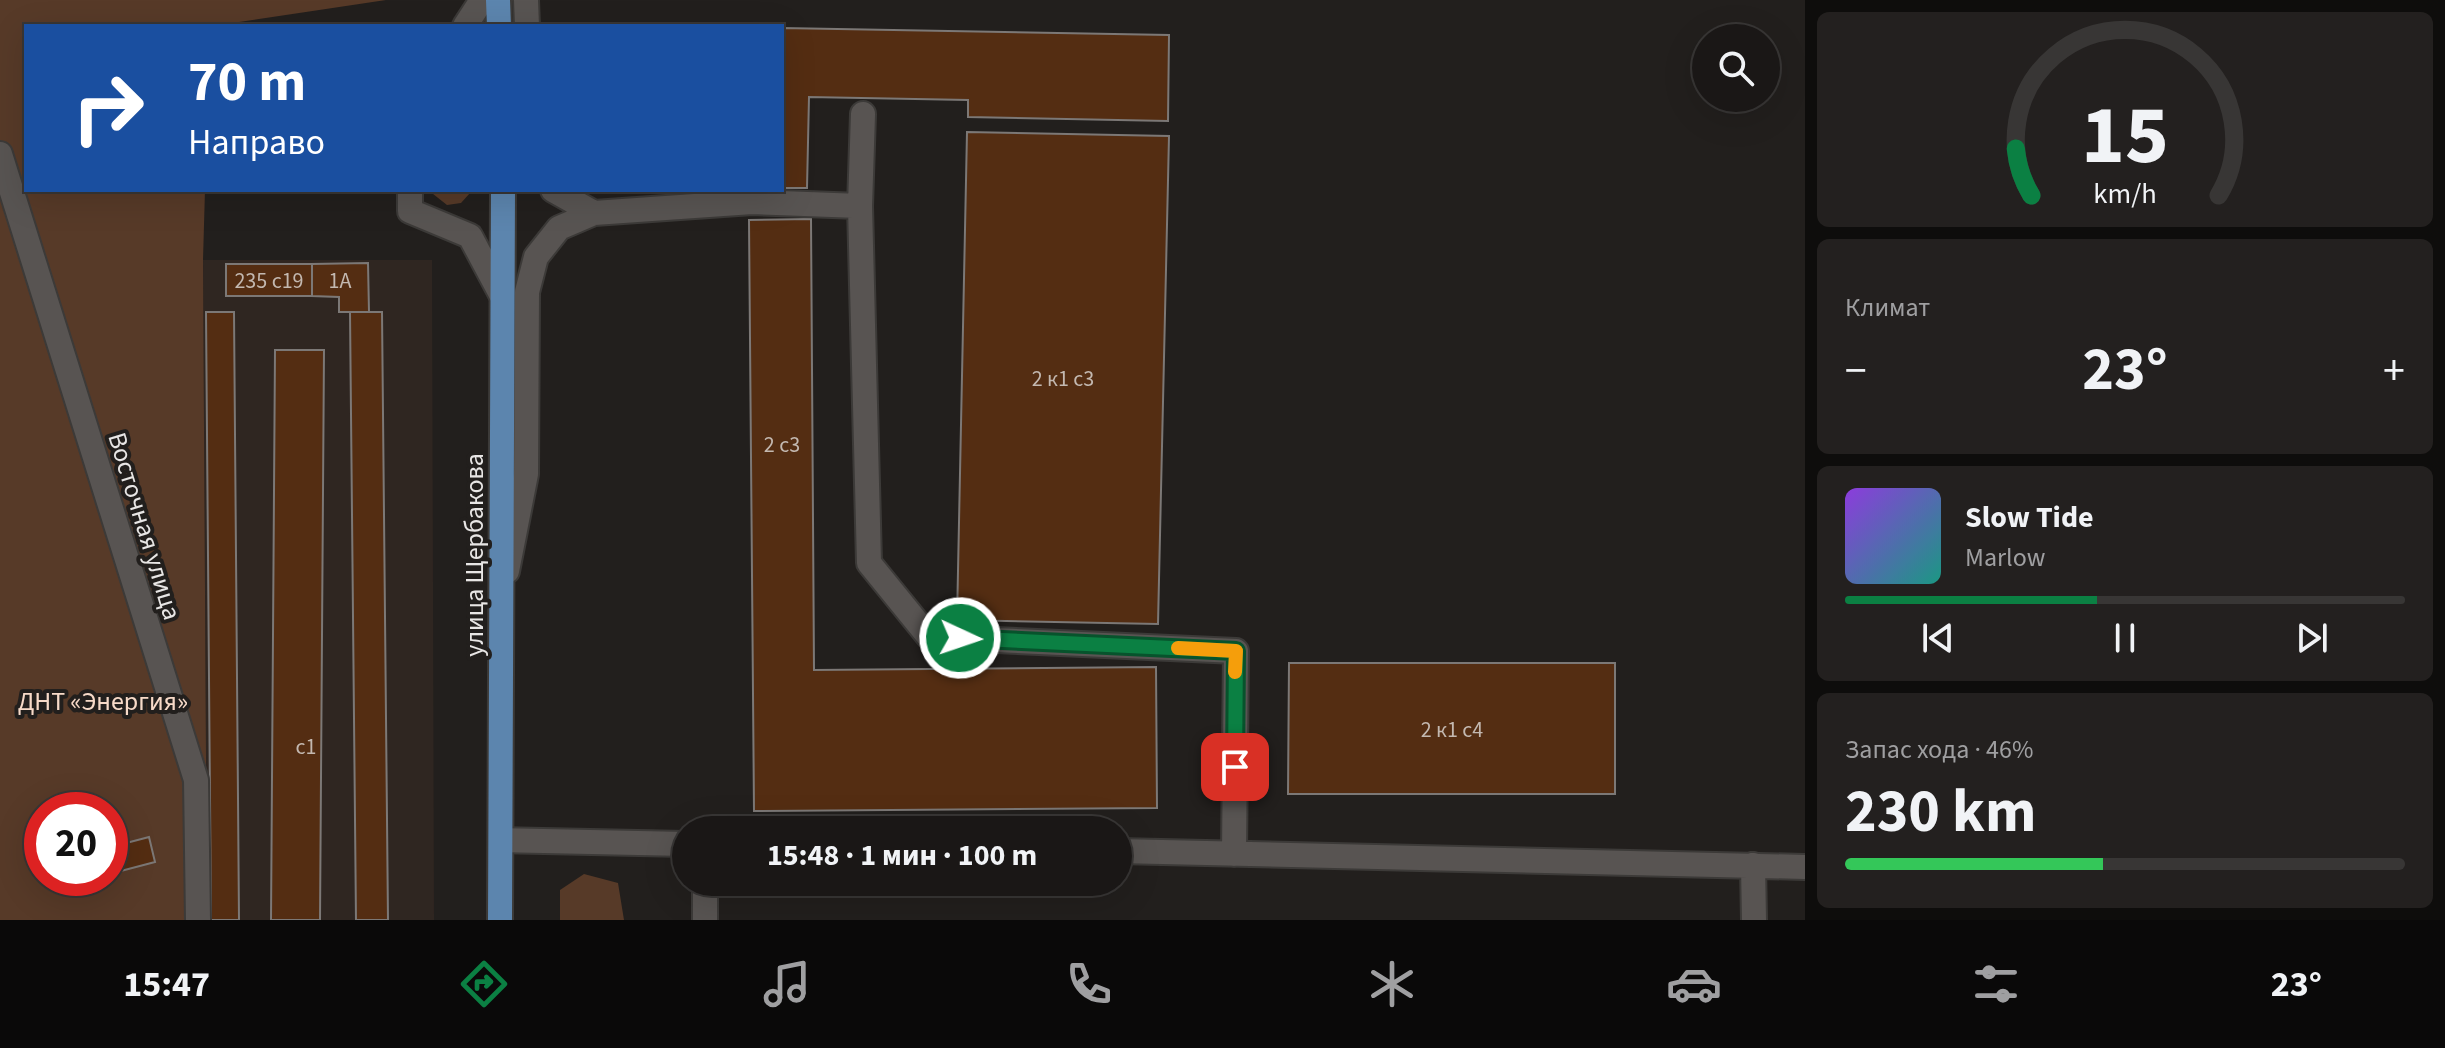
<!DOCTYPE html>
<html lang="ru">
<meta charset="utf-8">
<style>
:root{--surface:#1a1716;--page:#23201f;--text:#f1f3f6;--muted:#9f9fa1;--line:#383635;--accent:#0b8043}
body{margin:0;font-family:"Source Sans 3",sans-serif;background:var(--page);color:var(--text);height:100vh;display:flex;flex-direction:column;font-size:30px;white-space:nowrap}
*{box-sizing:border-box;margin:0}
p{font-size:26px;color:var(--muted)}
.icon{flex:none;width:44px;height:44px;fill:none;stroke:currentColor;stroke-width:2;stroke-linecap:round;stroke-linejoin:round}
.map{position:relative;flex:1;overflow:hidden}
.sheet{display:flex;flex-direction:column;gap:12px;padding:12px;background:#0e0d0c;width:640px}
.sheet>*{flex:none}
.banner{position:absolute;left:24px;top:24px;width:760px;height:168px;border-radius:0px;box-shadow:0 8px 32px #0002,0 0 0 2px var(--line);background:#1a4fa0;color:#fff;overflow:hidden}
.fabs{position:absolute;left:1692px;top:24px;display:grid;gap:16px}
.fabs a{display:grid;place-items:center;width:88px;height:88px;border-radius:50%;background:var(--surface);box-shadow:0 8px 32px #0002,0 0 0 2px var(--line);font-size:40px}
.speed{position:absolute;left:24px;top:792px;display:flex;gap:16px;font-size:40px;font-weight:700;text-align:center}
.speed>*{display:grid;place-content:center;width:104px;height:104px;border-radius:50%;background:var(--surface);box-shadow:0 8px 32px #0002,0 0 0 2px var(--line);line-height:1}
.speed .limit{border:12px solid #d22;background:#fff;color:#111}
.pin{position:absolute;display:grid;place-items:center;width:68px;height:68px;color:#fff;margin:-34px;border-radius:16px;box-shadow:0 4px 12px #0006}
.me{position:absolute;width:88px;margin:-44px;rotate:93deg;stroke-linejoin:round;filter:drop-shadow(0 0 6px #0008)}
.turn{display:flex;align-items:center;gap:28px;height:168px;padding:0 32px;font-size:36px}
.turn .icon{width:104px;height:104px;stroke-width:2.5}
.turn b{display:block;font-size:56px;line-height:68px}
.big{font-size:60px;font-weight:700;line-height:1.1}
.sheet .card{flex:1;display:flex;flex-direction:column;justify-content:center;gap:12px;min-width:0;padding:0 28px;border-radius:12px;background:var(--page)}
.sheet .dial{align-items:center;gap:0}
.dial svg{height:208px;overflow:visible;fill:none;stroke:var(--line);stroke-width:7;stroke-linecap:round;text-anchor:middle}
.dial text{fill:var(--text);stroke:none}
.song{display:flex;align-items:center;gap:24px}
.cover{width:96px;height:96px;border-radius:12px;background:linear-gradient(135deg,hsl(270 70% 55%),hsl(170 70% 35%))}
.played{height:8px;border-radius:4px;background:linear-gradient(90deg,var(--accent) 45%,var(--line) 45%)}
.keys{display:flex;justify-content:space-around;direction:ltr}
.heat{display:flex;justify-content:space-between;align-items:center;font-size:44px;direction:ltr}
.charge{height:12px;border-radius:6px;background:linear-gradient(90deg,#34c759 46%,var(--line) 0)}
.trip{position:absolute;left:672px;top:816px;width:460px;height:80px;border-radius:40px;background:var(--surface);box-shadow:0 8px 32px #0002,0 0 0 2px var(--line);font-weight:700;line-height:80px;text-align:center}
.tabs{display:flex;height:128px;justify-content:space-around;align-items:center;background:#0a0909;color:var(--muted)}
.tabs .icon{width:56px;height:56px}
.tabs .current{color:var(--accent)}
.tabs b{font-size:36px;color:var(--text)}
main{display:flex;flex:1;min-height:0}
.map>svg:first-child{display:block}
.built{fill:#2f2621}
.green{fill:#573a28;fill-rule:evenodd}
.building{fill:#542d12;stroke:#7c7876;stroke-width:2}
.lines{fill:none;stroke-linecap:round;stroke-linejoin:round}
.minor-casing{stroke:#3c3a38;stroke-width:28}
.major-casing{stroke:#3c3a38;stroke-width:28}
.minor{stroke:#585452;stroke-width:24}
.major{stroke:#5c85ae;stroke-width:24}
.route-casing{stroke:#07532c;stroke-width:20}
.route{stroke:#0b8043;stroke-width:14}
.slow{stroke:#f59e0b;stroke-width:14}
.labels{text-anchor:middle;stroke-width:8;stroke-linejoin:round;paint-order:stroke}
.number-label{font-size:22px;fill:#c3b8b0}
.street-label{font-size:26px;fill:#e8e6e5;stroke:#221f1d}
.park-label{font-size:26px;fill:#f7dac8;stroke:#221f1d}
</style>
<main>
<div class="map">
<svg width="1805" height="920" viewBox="0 0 1805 920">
<rect width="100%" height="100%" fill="#221f1d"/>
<path class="built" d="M203,260H432L434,920H207Z"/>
<path class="green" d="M0,0H386L212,26H26V190H205L203,260L207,920H0ZM42,810H110V878H42Z
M428,190H469L470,193L461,203L447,205Z
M584,874L618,883L624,920H560V890Z"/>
<path class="building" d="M782,28L1169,35L1168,121L968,117V100L809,97L807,188H782Z
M967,132L1169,136L1158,624L957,620Z
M811,219L814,670L1156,667L1157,808L754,811L749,220Z
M368,263L369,312H339V297L312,296V264Z
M226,264H312V296H226Z
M206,312H234L239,920H211Z
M350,312H382L388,920H356Z
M275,350H324L320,920H271Z
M1289,663H1615V794H1288Z
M149,837L155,862L117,872L111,847Z"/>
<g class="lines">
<defs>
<path id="minor" d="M526,0L527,26
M465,26L482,0
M863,114L860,206L869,563L929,637L1236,651L1234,854
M0,154L196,780L198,920
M410,190V211L470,236L502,296
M553,190L594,213
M507,571L526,474L527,292L536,257L559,228L594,213L752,202L860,206
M501,840L686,844
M1118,851L1805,867
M1753,865L1754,920
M705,920V882"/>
<path id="major" d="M498,0L499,26
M500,920L503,190"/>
</defs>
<use href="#minor" class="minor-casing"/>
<use href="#major" class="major-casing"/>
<use href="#minor" class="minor"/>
<use href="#major" class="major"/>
</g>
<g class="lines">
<defs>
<path id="route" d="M960,638L1236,651L1235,767"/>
</defs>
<use href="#route" class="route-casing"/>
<use href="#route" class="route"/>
<path class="slow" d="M1178,648L1236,651L1235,672"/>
</g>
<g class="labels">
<g class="number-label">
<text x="269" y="288">235 с19</text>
<text x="340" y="288">1А</text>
<text x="1063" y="386">2 к1 с3</text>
<text x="782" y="452">2 с3</text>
<text x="1452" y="737">2 к1 с4</text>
<text x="306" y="754">с1</text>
</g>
<g class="street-label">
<text transform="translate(145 526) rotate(73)" y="9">Восточная улица</text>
<text transform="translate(474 555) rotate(-90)" y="9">улица Щербакова</text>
</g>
<g class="park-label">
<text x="103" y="710">ДНТ «Энергия»</text>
</g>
</g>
</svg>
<div class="fabs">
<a><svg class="icon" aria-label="search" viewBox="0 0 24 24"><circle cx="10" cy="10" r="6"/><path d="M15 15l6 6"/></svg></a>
</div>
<div class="speed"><div class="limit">20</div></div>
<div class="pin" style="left:1235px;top:767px;background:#d93025"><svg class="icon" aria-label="arrive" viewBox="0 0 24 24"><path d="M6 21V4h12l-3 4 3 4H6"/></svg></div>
<svg class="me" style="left:960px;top:638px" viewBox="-20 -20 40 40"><circle r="17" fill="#0b8043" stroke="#fff" stroke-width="3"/><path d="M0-11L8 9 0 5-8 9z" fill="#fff"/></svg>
<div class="trip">15:48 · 1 мин · 100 m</div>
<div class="banner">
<div class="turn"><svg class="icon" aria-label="right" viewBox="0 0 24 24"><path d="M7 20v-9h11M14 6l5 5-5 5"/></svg><div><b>70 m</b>Направо</div></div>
</div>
</div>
<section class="sheet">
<div class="card dial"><svg viewBox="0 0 100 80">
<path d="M14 69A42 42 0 1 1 86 69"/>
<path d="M14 69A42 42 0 0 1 8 51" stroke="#0b8043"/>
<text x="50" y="56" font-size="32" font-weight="700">15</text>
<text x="50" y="72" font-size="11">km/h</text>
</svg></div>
<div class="card"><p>Климат</p>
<div class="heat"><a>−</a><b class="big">23°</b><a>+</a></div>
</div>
<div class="card">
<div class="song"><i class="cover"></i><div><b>Slow Tide</b><p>Marlow</p></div></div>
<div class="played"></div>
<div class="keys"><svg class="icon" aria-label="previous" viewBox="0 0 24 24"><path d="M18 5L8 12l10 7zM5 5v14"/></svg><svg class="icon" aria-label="pause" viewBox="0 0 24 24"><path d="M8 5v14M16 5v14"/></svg><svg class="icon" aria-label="next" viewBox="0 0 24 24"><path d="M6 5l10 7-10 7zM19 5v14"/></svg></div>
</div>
<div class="card"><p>Запас хода · 46%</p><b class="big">230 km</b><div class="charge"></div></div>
</section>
</main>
<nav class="tabs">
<b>15:47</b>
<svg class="icon current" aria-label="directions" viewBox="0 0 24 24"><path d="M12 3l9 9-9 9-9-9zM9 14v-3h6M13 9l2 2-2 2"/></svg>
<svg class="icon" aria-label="music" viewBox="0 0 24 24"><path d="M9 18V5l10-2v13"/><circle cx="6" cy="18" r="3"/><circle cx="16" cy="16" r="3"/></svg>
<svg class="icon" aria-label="phone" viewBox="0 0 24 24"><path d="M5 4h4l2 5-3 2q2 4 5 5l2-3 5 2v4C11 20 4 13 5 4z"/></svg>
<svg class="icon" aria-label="climate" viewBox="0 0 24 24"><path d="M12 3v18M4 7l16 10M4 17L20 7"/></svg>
<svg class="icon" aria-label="car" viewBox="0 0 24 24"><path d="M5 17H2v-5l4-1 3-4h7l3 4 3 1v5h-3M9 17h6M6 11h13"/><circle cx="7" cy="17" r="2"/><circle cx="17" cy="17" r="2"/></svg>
<svg class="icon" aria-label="filters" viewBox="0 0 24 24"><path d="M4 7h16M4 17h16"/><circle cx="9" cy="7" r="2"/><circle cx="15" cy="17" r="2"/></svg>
<b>23°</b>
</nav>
